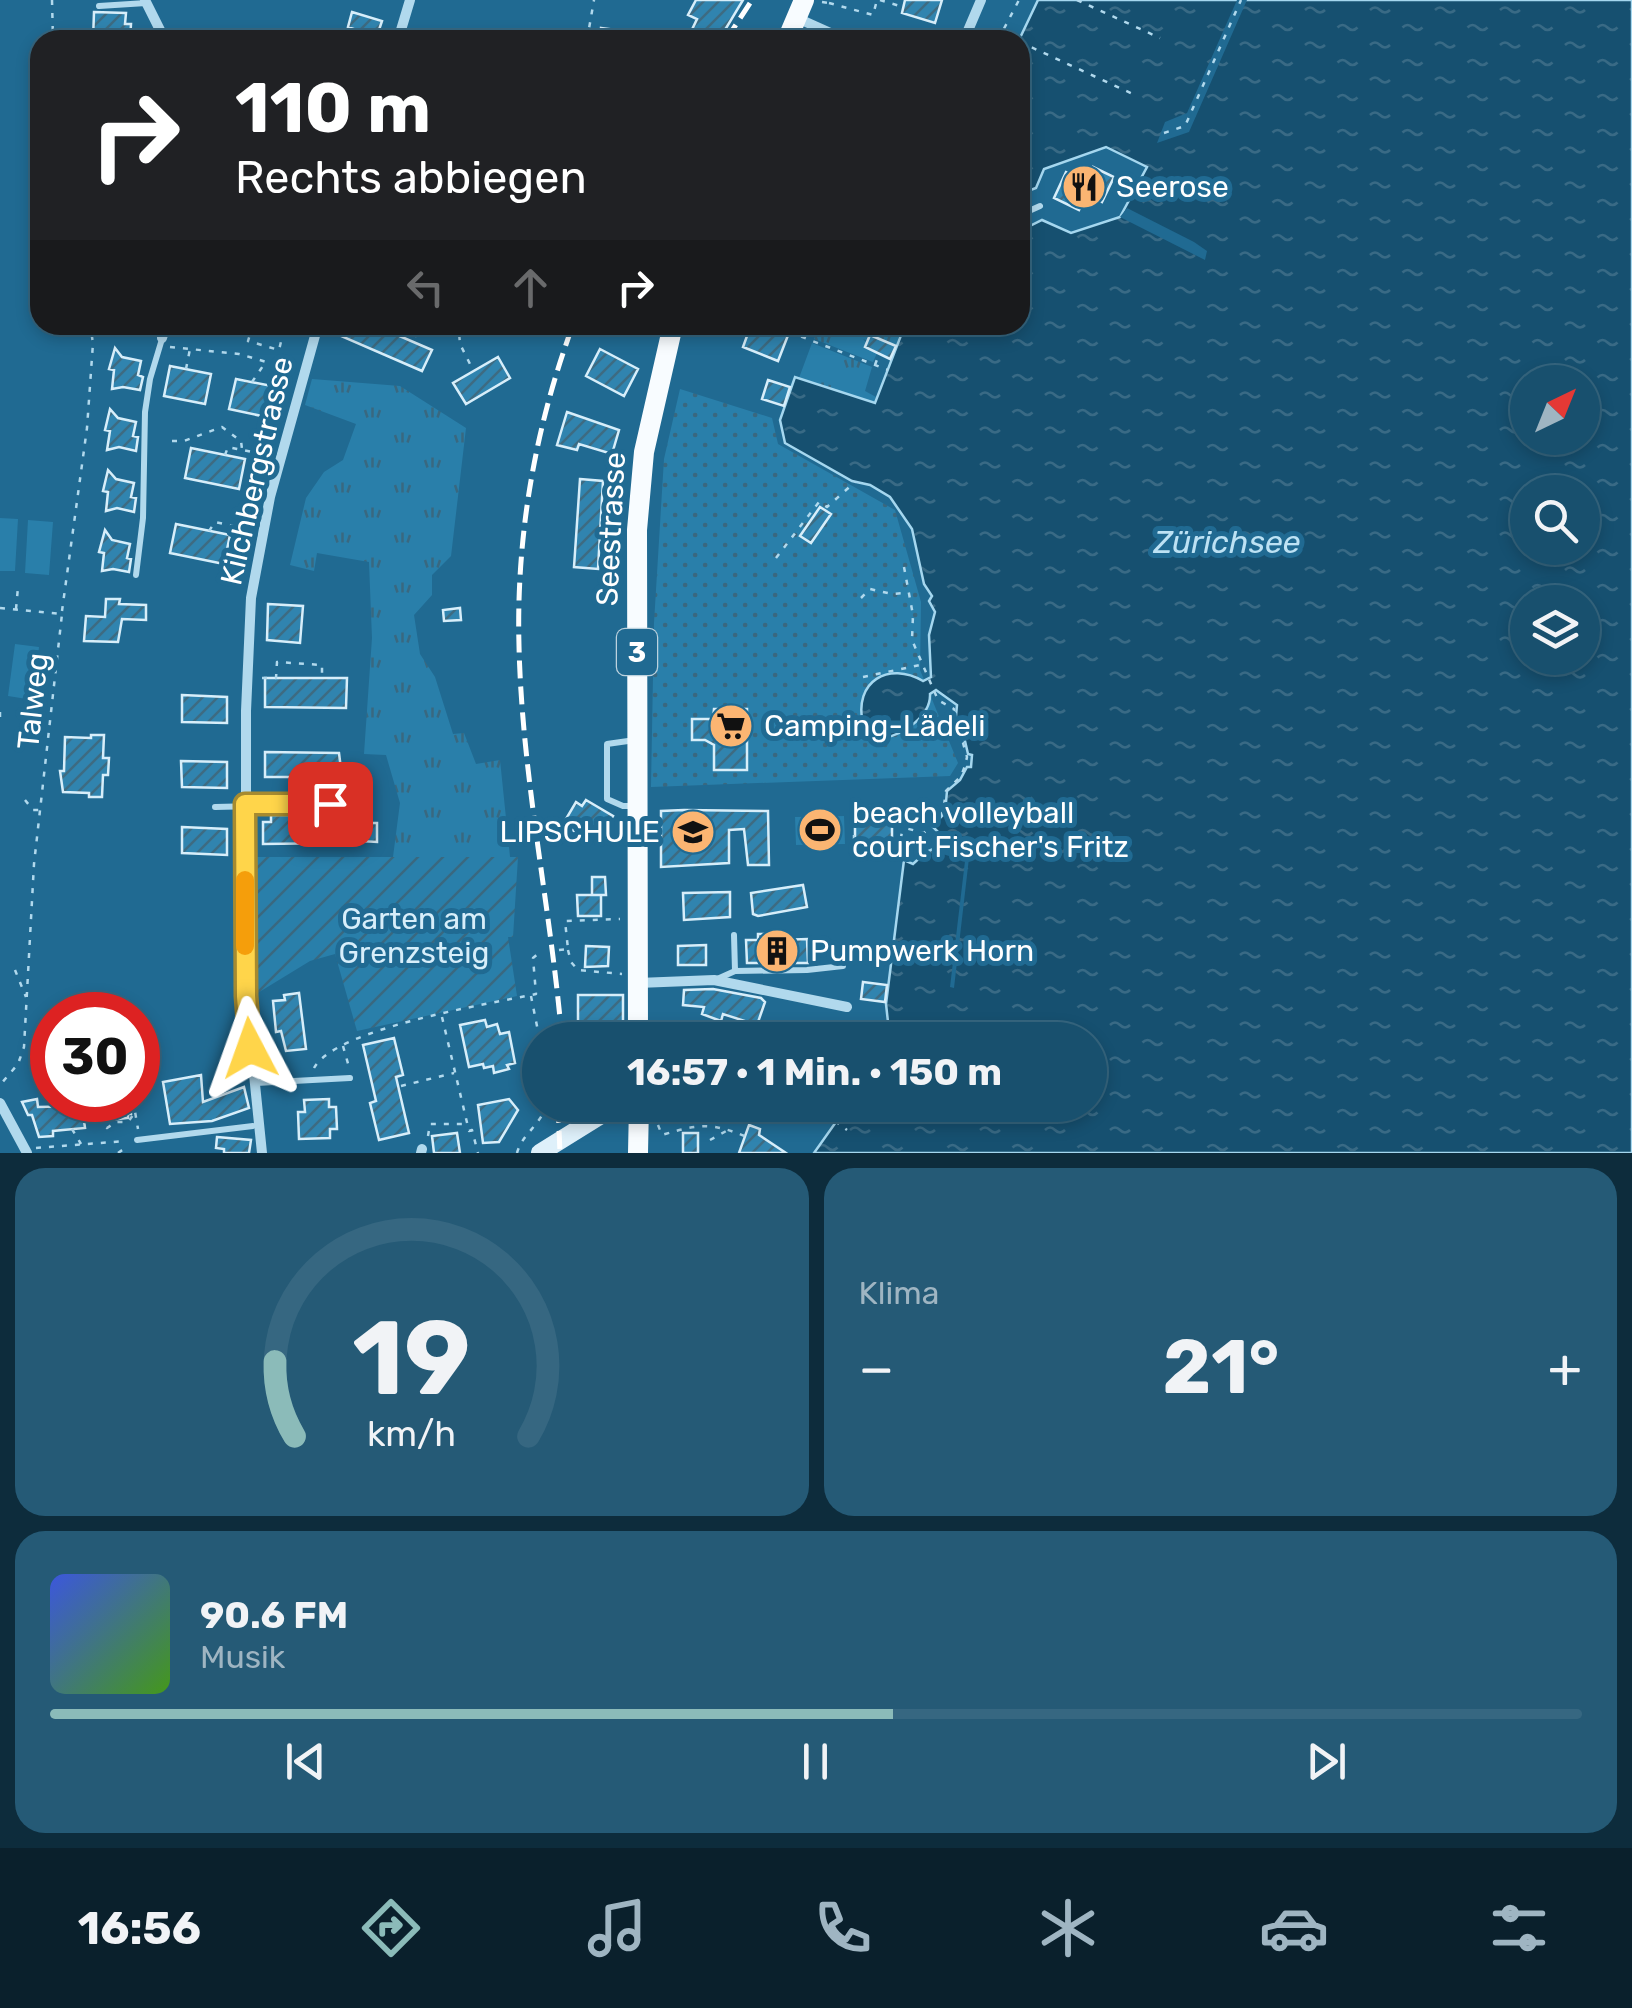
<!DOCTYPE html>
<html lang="de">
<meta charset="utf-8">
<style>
:root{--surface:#18506e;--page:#255a76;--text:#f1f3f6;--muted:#9fb5c2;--line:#366781;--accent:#8bbbb9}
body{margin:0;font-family:Rubik,sans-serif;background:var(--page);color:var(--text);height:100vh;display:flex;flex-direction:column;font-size:38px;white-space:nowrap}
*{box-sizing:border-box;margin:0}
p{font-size:32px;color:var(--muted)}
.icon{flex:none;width:55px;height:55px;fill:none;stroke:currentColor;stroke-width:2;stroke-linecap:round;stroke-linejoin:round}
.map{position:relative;height:1153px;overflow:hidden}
.details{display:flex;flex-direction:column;gap:15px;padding:15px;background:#0d2c3c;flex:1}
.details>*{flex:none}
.top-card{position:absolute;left:30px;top:30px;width:1000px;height:305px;border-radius:30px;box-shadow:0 5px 15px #0003,0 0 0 2px var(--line);background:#202124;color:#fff;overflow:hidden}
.needle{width:65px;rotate:43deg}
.controls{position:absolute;left:1510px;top:365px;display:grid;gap:20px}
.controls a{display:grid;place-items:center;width:90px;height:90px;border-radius:50%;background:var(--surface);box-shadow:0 5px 15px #0003,0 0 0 2px var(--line);font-size:50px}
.speed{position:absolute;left:30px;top:992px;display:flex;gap:20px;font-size:50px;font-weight:700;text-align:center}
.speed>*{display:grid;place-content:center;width:130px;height:130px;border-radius:50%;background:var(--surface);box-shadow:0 5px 15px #0003,0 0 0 2px var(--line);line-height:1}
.speed .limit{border:15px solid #d22;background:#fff;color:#111}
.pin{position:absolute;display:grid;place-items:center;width:85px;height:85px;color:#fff;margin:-42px;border-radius:20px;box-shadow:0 5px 15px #0006}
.me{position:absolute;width:110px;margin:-55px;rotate:356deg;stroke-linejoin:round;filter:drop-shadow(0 0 8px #0008)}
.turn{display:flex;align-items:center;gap:35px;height:210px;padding:0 40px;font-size:45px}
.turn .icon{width:130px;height:130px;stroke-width:2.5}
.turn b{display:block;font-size:70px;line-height:85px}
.lanes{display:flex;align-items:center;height:95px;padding:0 40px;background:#0003;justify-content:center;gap:50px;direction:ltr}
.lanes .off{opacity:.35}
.big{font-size:75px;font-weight:700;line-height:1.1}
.details .tile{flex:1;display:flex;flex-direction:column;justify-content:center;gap:15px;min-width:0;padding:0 35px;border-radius:30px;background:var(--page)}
.details .dial{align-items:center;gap:0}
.dial svg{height:260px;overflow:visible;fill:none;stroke:var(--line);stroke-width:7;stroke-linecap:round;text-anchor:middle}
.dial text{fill:var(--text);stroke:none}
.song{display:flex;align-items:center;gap:30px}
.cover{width:120px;height:120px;border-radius:15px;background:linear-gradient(135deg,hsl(230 70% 55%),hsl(100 70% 35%))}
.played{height:10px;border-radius:5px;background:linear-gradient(90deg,var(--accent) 55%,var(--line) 55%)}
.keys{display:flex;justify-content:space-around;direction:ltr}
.heat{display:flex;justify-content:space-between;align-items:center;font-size:55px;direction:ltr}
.details .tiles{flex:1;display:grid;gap:15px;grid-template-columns:1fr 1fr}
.tile:last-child{grid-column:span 2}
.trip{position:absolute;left:522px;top:1022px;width:585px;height:100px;border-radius:50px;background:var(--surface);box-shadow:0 5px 15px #0003,0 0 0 2px var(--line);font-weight:700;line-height:100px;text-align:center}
.tabs{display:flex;height:160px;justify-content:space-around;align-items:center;background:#0a202c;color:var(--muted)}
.tabs .icon{width:70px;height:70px}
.tabs .on{color:var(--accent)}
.tabs b{font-size:45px;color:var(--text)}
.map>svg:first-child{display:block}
.grass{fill:url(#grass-tufts)}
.park{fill:url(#park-dots)}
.garden{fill:url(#garden-furrows)}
.pitch{fill:#297faa}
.water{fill:url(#water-ripples);stroke:#a5d7ef;stroke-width:2.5;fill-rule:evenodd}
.pier{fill:#206a92}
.building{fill:url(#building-hatch);stroke:#d7eefa;stroke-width:2.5}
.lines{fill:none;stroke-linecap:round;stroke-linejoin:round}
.path{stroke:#b1d9ed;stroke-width:2.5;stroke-dasharray:5 8;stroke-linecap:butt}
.lane{stroke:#b1d9ed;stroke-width:6}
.street{stroke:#b1d9ed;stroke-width:10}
.secondary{stroke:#def0fa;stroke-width:18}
.primary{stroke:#f8fcff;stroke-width:20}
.rail{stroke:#fff;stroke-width:5;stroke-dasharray:18 8;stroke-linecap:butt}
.route-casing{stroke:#a68a30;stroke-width:25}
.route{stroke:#ffd54a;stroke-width:18}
.slow{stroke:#f59e0b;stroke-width:18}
.labels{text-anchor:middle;stroke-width:10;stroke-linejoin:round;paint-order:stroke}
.shield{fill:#206a92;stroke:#bcd2de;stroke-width:2.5}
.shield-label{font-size:28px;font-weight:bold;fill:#fff}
.poi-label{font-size:30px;fill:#fff;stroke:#206a92;text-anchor:start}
.street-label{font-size:30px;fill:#fff;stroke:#206a92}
.park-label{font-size:30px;fill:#d7eefa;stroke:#206a92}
.water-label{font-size:32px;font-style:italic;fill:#bde2f4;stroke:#206a92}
</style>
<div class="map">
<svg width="1632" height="1153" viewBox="0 0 1632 1153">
<defs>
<pattern id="grass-tufts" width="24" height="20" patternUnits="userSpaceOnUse" patternTransform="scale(2.5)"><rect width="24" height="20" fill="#297faa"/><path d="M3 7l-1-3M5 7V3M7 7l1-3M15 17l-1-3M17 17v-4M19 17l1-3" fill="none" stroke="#396880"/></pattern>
<pattern id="park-dots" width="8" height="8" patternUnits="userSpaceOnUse" patternTransform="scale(2.5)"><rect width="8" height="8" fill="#297faa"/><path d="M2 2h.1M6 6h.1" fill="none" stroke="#396880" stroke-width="1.8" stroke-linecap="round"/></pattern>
<pattern id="garden-furrows" width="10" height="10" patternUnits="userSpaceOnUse" patternTransform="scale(2.5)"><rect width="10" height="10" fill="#297faa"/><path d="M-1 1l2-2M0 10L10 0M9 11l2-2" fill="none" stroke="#396880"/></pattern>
<pattern id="water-ripples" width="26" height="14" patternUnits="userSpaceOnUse" patternTransform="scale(2.5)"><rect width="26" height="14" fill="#165070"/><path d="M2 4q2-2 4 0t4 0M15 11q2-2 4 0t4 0" fill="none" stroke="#396a85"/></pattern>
<pattern id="building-hatch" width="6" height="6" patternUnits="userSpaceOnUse" patternTransform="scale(2.5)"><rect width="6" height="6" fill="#3084af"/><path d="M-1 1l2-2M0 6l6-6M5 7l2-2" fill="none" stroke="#3d6b82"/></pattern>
</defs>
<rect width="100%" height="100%" fill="#206a92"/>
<path class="grass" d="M819,325H876L900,333L896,346L871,336L868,341L863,339L867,343L865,348L877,353L873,362L814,339Z
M812,343L872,367L865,391L876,397L874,402L799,378Z
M312,379L400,386L466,428L451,556L432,575V595L414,615L420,654L435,677L453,734L464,733L476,764L500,760L510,857H393L400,803L386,755L364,754L372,638L369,562L317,553L314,571L290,565L306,498L324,472L343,460L356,424L305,405Z"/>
<path class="park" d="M680,389L772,418L778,444L895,510L921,602L920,670L958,763L950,776L651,787L654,623L664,459Z"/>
<path class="garden" d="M257,857H518L513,937H508L517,996L357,1031L335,954L310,961L256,994Z"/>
<path class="pitch" d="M0,518L18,519L15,571H0Z
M28,520L53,522L49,575L25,573Z
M15,644L39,647L33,700L8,696Z
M844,816L845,844L796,845L795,817Z"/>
<path class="water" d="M1038,0H1632V1153H814L848,1105H1090V1040H890L886,1004L904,860L913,864L926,852L938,847L941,835L932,826L945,813L947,791L960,780L967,767H971L972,755L968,754L965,741L955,726L957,705L936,690L930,694C931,716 903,735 883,738L863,724C853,681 889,661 923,681L931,677L929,635L935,612L929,601L932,596L924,584L912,529L890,497L870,485L852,481L785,443L780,420L795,377L875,403L905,325H1020V231L1042,220L1071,233L1120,217L1147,167L1106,147L1044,169L1036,188L1020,194L1019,40ZM1528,382H1582V438H1528ZM1528,492H1582V548H1528ZM1528,602H1582V658H1528Z"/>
<path class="pier" d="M1237,0H1247L1189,132L1157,143L1165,122L1187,113Z
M1127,208L1194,242L1207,251L1205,260L1120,217Z
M937,848L969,858L954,988L950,987L965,861L933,851Z"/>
<path class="building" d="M696,0H743L719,40H687L697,19L688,15Z
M905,0H942L935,23L902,13Z
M94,12L126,13L125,24H131L130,40H93Z
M352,12L382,21L378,33L372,35L369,40H363L365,33L348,27Z
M601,28L640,33L639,40H600Z
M1093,167L1114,177L1102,202L1087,194L1079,210L1054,198L1066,172L1087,180Z
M338,325H374L432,350L422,371L334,333Z
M751,325H792L778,361L743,347Z
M870,335L896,346L890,359L865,347Z
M115,348L122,357L141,361L138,375L143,377L140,390L123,387L112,389L114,370L109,369Z
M600,349L638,369L624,396L586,376Z
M498,357L510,378L466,404L453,383Z
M170,366L211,374L205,404L164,396Z
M236,379L277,387L271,418L229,409Z
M768,380L790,387L784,406L762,399Z
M110,409L118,418L136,422L133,436L138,437L136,451L119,447L107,450L110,431L105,430Z
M567,412L619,430L612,454L579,444L577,450L557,445Z
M191,448L245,459L239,489L185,478Z
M108,470L116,479L134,483L131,497L136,498L134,512L117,508L106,511L108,492L103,491Z
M580,479L603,481L598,569L574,567Z
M820,507L831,514L811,543L800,536Z
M176,524L230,535L224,564L170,553Z
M105,530L112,540L130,544L127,558L131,559L129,572L113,569L102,571L104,553L99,552Z
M106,599H120L119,604L146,605V620L122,619L118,642L84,641L86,616L105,617Z
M268,604L303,606L300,643L267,640Z
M460,608L461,620L444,621L443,610Z
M265,678H347L346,708L265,707Z
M182,695L227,697V723L182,722Z
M714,709H747V770H714V745L705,740H692V719H713Z
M91,735H104L103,758H109L108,775H103L102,797H89V793L63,792L60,771H64L65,737L91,738Z
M265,752L339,753L342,777H265Z
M181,761L227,762V788L182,787Z
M586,800L613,816L602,834L593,829L587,839L563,824L576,802L582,806Z
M684,810L768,811L769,865H748L744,829L729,830V863L661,867V811Z
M336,814L370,815V823H377V842L342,840V843L263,844V822H271V815H305V823L336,824Z
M855,823H892V841H855Z
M182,827L227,829V855L182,853Z
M592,877H605L606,895H592Z
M803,885L807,907L758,916L753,914L751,893Z
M730,892V917L684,920L683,893Z
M577,895H601V916H578Z
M758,934H779V940L807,939L808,963H747L746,940H758Z
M706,945V965H678V946Z
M586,946L609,947L608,966L585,967Z
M444,948H462L461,965H444Z
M863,982L887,985L885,1002L861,999Z
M713,989L761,998L765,1002L757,1025L723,1014L721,1021L702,1014L704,1007L683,1005L684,990Z
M299,993L306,1049L286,1051L281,1031L276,1032L273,1001L285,1000L284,995Z
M578,995H623V1025H578Z
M485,1020L487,1027L497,1024L500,1034L509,1032L515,1063L507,1065L509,1069L494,1073L493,1066L484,1068L483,1064L469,1067L460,1025Z
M394,1038L403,1075L396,1077L409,1133L379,1140L370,1103L376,1101L363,1045Z
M201,1075L203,1102L244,1087L249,1108L212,1121L170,1124L163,1082Z
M37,1099L38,1107L82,1106L85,1128L53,1131V1136L39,1137L32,1115H28L22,1102Z
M329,1099V1107H336L337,1129H330V1138L299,1139L298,1112H305L304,1100Z
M509,1099L518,1110L499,1142L483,1143L478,1105Z
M105,1100H130L131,1114H128V1118L110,1120L107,1117Z
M749,1125L760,1129L759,1135L786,1153H739Z
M457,1133L460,1153H434L432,1136Z
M683,1133H698V1153H683Z
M217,1137L251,1140L249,1153H224V1149L216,1148Z"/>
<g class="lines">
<path class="path" d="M52,0L53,40
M880,0L903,7
M1077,0L1160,38
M822,2L829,3L830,0
M829,3L873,15L877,0
M1003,34L1016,40
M587,40L594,0
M998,40L1019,0
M1020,42L1135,95
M1164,133L1185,126L1241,0
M253,325L248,341L279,350L285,325
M452,325L459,332L460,344L471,366
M270,326V325
M789,332L888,370
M415,337L418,325
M170,347L239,354L294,370
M875,365L879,354
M186,369L190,349
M252,382L265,363
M172,441H184L222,427L241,441L242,449
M225,455L228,447L257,453L256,463L260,465L262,457L268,458
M209,531L215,522L242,528L241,536L246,537L250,521
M776,558L819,502L827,507L855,482
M904,567L913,615L912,640L938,700L954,709L952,729L963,743L967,757L965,766L961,776L946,791L943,812L924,833L905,828
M861,598L870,589L892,594L905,593
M0,608L62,614L34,864L24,1047L18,1064L0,1085
M16,609L18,587
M62,611L87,428L93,343L90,325
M863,677L920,665
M262,678H276L277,662L322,665V678
M0,712V721
M25,800L33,810H39
M854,806L879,807V817H905L899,847L854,858Z
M559,950L568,949L565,921L620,919
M568,950L571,962L578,970L622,974
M15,970L26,997
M531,996L540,1041
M442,1017L469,1131L472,1130L478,1153
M343,1046L349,1067
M314,1068C336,1028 489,1004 536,994L533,958L539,953
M401,1086L454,1073
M133,1100L138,1129
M107,1117L103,1124L107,1128L116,1122H128L133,1115
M835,1121L847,1130
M658,1125L662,1135C699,1124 711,1122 747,1137
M72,1129L81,1144
M428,1136L430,1124H465
M710,1140L728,1130
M36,1148L126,1141
M118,1153L128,1146
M517,1153C522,1134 541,1125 546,1105"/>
<path class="lane" d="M99,6L146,3
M376,40H377
M1020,215L1040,206
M136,575L143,518L145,412L150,379L162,339
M635,806H623L607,799V744L635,740
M215,807L330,804
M735,971L807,970L843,966
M715,980L735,971L734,935
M256,1083L350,1078
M137,1140L253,1126"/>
<path class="street" d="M145,0L165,40
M797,18L846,40
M398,40L410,0
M964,40L981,0
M162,338L166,325
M638,983L714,980L847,1007
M0,1103L27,1153
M262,1153L246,996V711L251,598L270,497L318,325
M421,1153L422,1149"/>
<path class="secondary" d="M540,1153L609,1110L639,1105"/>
<path class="primary" d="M787,40L804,0
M638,1040L637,530L644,452L673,325
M638,1153L639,1105"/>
<path class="rail" d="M726,40L752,0
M562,1040C551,909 522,778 519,646C516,537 535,427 573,325
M558,1105L560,1153"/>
</g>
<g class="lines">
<defs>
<path id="route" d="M250,1048L246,996L245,804H330"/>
</defs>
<use href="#route" class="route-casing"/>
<use href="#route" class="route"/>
<path class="slow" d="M245,880V946"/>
</g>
<defs>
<symbol id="restaurant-disc" viewBox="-11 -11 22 22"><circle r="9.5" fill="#fbb572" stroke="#206a92"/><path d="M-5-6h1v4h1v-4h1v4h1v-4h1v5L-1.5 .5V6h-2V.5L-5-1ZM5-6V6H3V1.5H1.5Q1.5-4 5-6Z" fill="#111"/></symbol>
<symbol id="supermarket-disc" viewBox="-11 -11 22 22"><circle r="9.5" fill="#fbb572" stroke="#206a92"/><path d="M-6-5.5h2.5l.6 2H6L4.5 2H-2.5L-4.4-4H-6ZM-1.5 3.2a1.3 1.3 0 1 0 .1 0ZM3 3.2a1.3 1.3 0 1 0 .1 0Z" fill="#111"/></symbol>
<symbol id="stadium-disc" viewBox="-11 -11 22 22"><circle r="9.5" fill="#fbb572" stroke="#206a92"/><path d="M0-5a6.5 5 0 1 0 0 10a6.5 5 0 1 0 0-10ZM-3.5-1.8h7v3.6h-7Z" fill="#111"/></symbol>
<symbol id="school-disc" viewBox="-11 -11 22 22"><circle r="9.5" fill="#fbb572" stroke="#206a92"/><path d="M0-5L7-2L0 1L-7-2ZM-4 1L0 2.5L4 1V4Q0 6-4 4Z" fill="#111"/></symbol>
<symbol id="building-disc" viewBox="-11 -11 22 22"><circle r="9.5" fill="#fbb572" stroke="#206a92"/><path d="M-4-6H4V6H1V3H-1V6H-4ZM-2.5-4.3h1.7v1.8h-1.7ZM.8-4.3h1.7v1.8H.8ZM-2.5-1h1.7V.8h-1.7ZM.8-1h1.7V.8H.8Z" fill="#111"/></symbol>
</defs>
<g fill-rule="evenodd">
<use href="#restaurant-disc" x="1059" y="162" width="50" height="50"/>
<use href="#supermarket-disc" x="706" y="701" width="50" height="50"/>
<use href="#stadium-disc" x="795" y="805" width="50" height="50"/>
<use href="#school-disc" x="668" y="807" width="50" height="50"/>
<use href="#building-disc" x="752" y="926" width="50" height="50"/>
</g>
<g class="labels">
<rect class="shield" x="617" y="629" width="40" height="46" rx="8"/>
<g class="shield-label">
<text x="637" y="662">3</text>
</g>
<g class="poi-label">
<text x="1116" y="197">Seerose</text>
<text x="764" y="736">Camping-Lädeli</text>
<text x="852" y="823">beach volleyball<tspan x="852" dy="34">court Fischer's Fritz</tspan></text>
<text x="660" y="842" text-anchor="end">LIPSCHULE</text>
<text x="810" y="961">Pumpwerk Horn</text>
</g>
<g class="street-label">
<text transform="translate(257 471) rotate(-77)" y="10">Kilchbergstrasse</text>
<text transform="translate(611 529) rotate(-87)" y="10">Seestrasse</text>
<text transform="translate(33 701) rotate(-84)" y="10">Talweg</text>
</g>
<g class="park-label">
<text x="414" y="929">Garten am<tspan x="414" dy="34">Grenzsteig</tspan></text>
</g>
<g class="water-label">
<text x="1227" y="553">Zürichsee</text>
</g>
</g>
</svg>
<div class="controls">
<a><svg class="needle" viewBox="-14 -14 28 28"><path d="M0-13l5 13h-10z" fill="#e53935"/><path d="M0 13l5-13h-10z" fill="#9fb5c2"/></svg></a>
<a><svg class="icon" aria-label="search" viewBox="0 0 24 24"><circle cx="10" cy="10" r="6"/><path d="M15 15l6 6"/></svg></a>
<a><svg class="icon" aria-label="layers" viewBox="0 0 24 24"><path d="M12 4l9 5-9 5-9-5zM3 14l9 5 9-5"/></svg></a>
</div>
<div class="speed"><div class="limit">30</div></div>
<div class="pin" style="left:330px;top:804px;background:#d93025"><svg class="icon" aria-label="arrive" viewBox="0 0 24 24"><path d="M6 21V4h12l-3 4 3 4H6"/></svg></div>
<svg class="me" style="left:250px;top:1048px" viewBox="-20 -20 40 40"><path d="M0-17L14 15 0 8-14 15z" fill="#ffd54a" stroke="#fff" stroke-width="4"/></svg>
<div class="trip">16:57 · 1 Min. · 150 m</div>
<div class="top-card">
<div class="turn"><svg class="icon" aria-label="right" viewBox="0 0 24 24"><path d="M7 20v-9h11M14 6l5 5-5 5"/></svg><div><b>110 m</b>Rechts abbiegen</div></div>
<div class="lanes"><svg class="icon off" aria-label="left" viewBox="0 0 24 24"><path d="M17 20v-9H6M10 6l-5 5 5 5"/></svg><svg class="icon off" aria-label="ahead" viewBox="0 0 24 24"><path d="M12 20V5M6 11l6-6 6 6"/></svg><svg class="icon" aria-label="right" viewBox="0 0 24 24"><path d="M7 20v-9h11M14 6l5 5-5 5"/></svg></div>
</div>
</div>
<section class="details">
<div class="tiles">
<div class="tile dial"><svg viewBox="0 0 100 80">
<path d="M14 69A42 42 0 1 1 86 69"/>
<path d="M14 69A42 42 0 0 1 8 46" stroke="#8bbbb9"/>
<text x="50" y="56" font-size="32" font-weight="700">19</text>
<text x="50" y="72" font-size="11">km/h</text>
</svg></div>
<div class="tile"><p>Klima</p>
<div class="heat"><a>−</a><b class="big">21°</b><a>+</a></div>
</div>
<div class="tile">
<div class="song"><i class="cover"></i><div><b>90.6 FM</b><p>Musik</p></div></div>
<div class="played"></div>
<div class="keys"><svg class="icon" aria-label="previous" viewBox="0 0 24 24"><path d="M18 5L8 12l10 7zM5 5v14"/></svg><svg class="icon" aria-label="pause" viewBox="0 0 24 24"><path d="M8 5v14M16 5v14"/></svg><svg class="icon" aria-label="next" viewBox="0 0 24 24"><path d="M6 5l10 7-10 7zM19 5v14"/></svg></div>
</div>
</div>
</section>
<nav class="tabs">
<b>16:56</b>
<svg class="icon on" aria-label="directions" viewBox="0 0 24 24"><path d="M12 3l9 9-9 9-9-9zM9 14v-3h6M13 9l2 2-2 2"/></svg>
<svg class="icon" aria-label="music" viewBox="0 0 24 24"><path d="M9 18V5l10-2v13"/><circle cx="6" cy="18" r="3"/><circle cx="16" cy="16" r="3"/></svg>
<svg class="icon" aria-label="phone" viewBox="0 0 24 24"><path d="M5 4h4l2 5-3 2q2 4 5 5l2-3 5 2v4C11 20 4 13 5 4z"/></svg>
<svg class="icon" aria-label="climate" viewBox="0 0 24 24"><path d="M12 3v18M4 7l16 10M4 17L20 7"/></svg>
<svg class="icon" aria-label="car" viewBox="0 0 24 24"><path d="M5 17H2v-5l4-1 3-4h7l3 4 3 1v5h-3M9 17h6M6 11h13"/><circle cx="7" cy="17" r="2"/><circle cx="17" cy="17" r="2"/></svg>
<svg class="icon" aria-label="filters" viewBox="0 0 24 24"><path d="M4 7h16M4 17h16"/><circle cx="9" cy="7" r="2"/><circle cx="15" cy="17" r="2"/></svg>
</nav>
